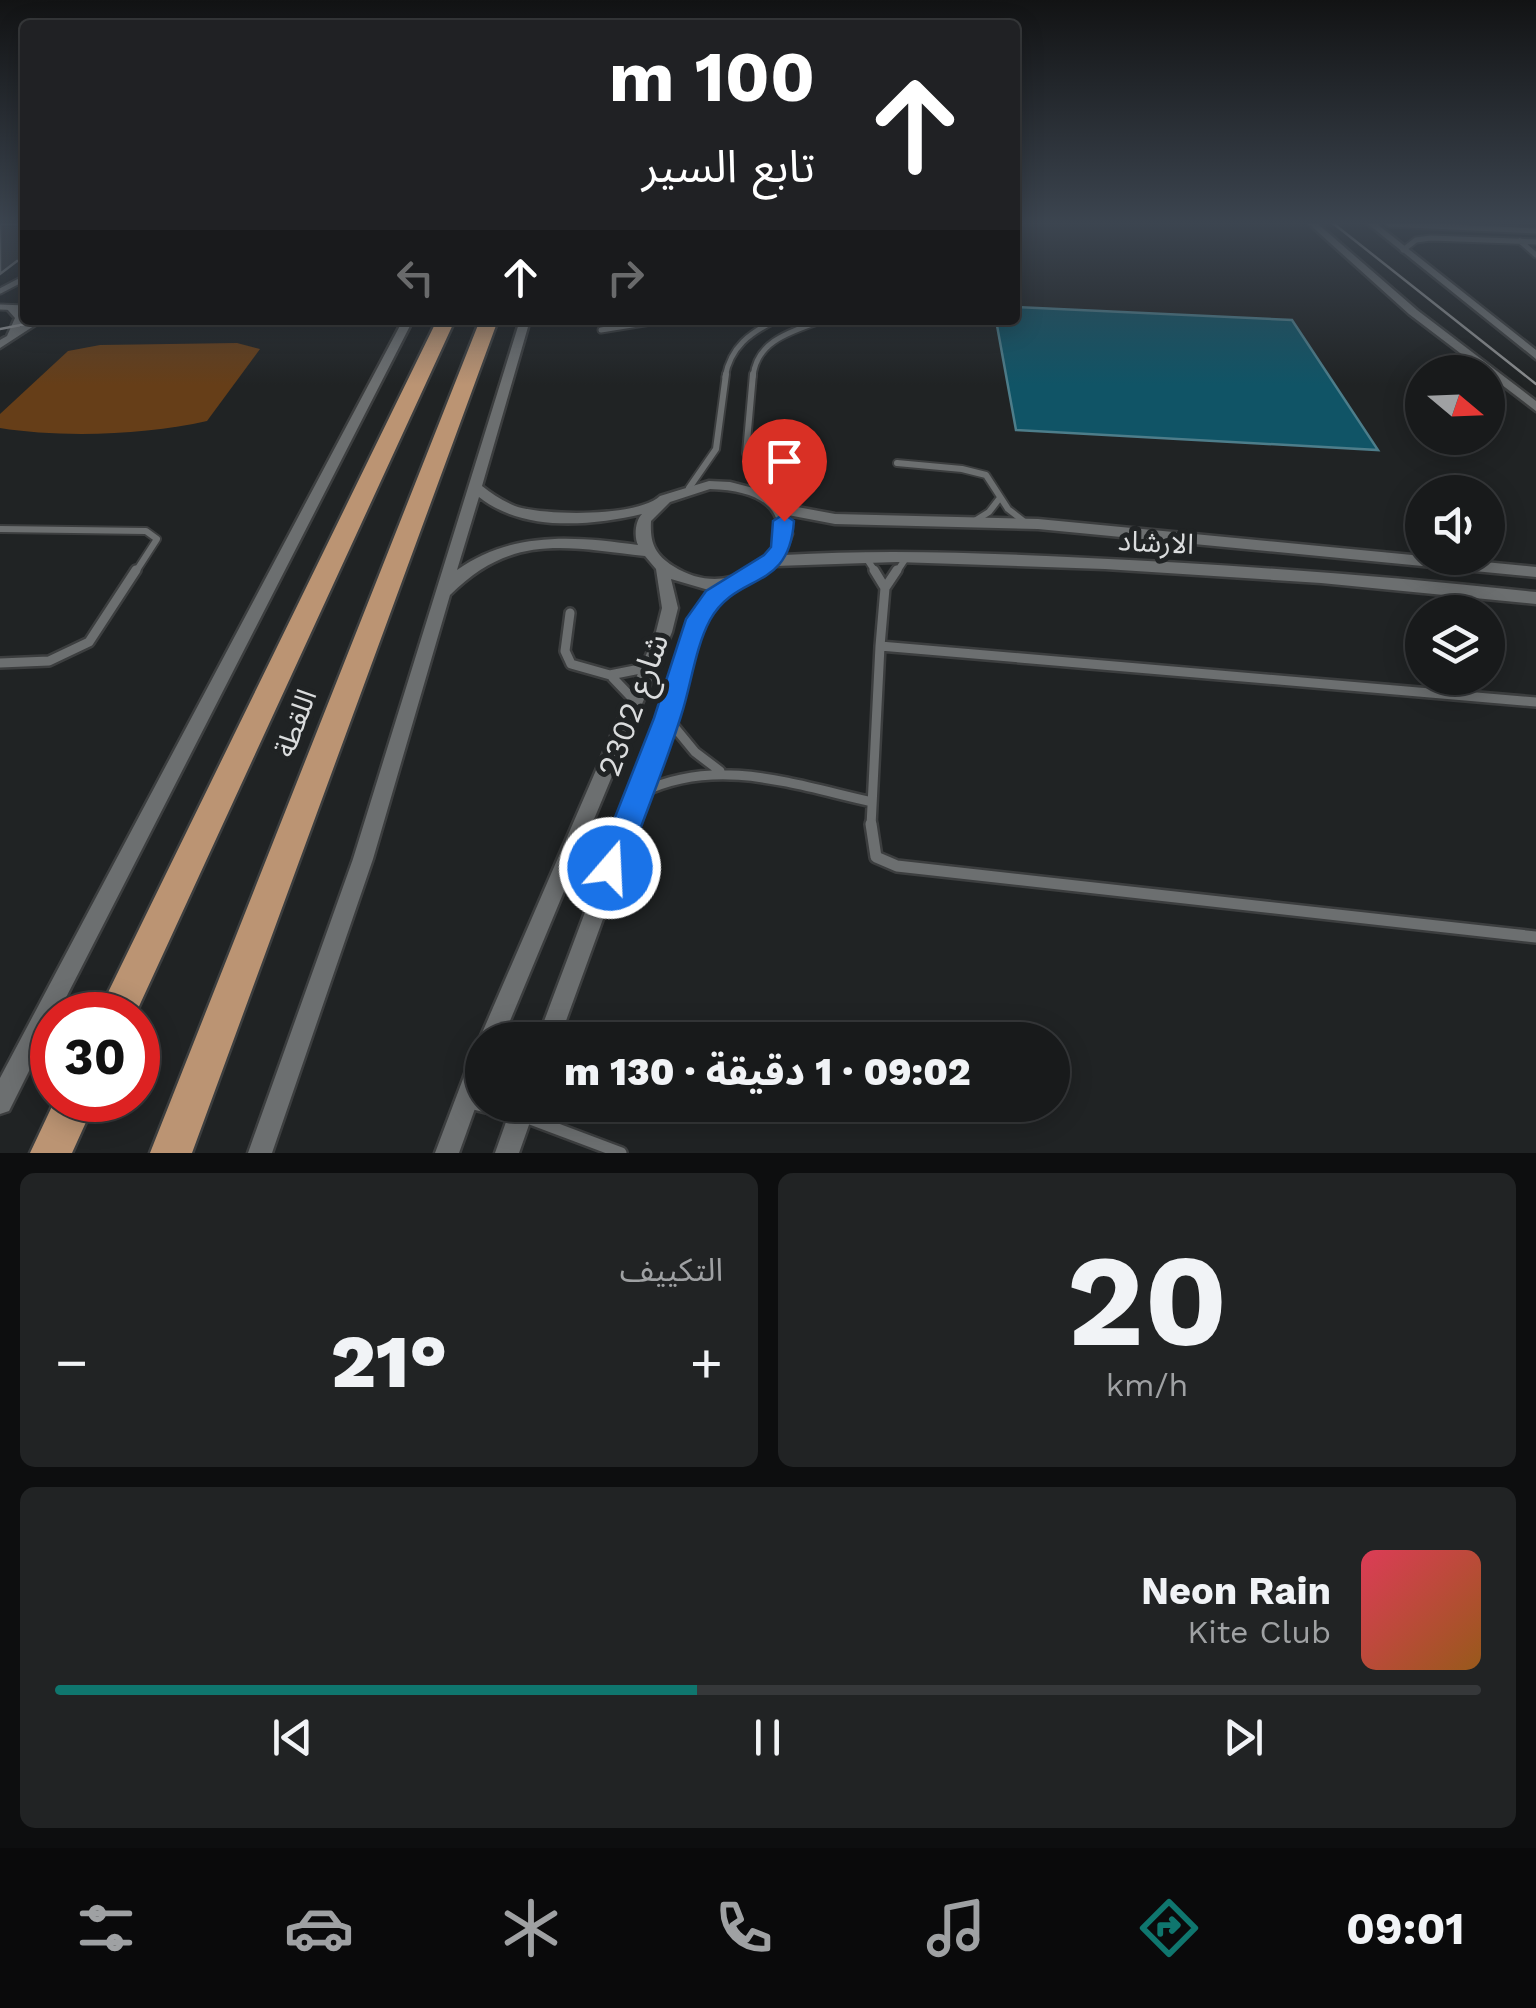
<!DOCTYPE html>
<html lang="ar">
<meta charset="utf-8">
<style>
:root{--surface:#181a1b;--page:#212324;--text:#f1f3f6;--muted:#9fa1a3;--line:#36383a;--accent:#0f766e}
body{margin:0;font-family:"Work Sans","Noto Sans Arabic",sans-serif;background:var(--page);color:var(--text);direction:rtl;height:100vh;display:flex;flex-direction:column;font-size:38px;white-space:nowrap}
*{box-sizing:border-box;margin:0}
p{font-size:32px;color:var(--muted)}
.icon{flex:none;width:55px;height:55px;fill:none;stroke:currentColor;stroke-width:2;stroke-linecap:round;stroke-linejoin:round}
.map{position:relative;height:1153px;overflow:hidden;direction:ltr}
.sheet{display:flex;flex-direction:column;gap:20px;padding:20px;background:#0d0e0f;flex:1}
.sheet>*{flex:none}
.top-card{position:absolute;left:20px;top:20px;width:1000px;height:305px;border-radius:10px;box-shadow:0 5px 25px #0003,0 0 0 2px var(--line);direction:rtl;background:#202124;color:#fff;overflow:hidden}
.needle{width:65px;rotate:109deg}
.fabs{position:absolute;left:1405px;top:355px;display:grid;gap:20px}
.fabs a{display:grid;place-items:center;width:100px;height:100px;border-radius:50%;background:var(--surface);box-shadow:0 5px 25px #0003,0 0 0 2px var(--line);font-size:50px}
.speed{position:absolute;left:30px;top:992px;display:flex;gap:20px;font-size:50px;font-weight:700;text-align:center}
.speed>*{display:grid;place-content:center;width:130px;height:130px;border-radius:50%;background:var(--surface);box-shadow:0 5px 25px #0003,0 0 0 2px var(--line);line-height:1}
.speed .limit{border:15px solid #d22;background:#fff;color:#111}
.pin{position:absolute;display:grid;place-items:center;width:85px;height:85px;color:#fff;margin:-102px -42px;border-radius:50% 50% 50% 0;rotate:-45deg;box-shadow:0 0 10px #0007}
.pin .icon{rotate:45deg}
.me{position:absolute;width:110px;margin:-55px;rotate:19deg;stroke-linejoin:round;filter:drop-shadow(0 0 8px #0008)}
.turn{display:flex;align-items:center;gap:35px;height:210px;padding:0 40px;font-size:45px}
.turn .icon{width:130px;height:130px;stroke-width:2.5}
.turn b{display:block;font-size:70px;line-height:85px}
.lanes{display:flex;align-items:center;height:95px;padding:0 40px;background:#0003;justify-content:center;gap:50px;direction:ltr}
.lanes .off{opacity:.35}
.big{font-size:75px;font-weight:800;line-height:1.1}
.sheet .widget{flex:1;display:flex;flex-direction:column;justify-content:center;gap:15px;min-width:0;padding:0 35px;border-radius:15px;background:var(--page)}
.sheet .dial{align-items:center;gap:0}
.dial b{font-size:130px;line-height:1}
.song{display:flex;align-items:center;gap:30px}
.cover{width:120px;height:120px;border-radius:15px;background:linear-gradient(135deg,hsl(350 70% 55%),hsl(30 70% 35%))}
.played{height:10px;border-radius:5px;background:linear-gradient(90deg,var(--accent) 45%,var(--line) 45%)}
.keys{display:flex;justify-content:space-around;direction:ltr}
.heat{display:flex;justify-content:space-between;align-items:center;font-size:55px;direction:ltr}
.sheet .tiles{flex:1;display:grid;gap:20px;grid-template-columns:1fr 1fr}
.widget:last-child{grid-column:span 2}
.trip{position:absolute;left:465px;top:1022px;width:605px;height:100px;border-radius:50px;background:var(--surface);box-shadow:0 5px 25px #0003,0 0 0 2px var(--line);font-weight:800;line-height:100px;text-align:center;direction:rtl}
.menu{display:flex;height:160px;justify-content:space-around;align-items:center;background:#0a0a0b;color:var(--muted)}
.menu .icon{width:70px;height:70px}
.menu .on{color:var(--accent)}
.menu b{font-size:45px;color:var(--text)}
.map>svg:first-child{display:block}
.green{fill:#663e18}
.water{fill:#105466;stroke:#4d7d8a;stroke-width:2.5}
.building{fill:#353839;stroke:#727577;stroke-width:2.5}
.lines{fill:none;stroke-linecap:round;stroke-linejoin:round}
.service-far3-casing{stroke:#3c3e3f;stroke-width:9}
.service-far2-casing{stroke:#3c3e3f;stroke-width:10}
.service-far1-casing{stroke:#3c3e3f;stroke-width:14}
.service-casing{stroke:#3c3e3f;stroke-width:16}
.minor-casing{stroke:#3c3e3f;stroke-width:5}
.primary-casing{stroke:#3c3e3f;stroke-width:5}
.service-far3{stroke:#6c6f70;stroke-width:5}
.service-far2{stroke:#6c6f70;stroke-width:6}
.service-far1{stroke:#6c6f70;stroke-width:9}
.service{stroke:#6c6f70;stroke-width:11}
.minor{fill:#6c6f70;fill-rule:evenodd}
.primary{fill:#bb9473;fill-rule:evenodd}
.tram{stroke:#8b8d8e;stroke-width:2.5}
.route{fill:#1a73e8;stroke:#114b97;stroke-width:2.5}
.labels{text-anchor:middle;stroke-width:10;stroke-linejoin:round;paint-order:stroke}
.street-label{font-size:28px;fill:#dadcdd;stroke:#202324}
.near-street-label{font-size:32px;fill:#dadcdd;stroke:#202324}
</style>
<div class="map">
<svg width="1536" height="1153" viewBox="0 0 1536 1153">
<rect width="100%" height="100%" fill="#202324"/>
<path class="green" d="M237,343L260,349L207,421C147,435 61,438 0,428V414L68,351L100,345Z"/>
<path class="water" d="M1015,307L1292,320L1378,450L1016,430L996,320H1015Z"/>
<path class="building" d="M0,224H25V261H17L0,274Z"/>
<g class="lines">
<defs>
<path id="service-far3" d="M1389,224L1536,231
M1520,241L1536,255
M1403,250L1416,240L1431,238L1536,242
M0,291L25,278
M0,307L25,308
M601,330L663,320
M725,377C731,346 750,333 776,320
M753,377C756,340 793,331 823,320"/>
<path id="service-far2" d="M753,374L746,453L764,497
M897,463L962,469L986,475L1008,509L1026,523
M689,488L716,449L726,374
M973,522L989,512L999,499
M0,529L146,531L157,539L135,573
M865,556L876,573
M896,573L906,558"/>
<path id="service-far1" d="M874,570L885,588
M570,613L565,651L571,664L610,675L645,668
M880,646L885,588L897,570
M0,663L49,661L89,642L136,570
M613,678L634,700
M667,718L695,752L720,771
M643,792C718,756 795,785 872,802
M871,826L880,646L1536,702"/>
<path id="service" d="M871,824L876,857L897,866L1536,937
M469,1103L520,1115L621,1153"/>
<path id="minor" d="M1309,224H1318L1417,310L1536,401V411L1409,314Z
M1368,224H1377L1536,350V359Z
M8,307H16L25,318L20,327L31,320H43L0,348V340L7,336L15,318L7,309Z
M403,320H413L57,1015H52V1025L9,1111L0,1114V1078Z
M520,320H530L482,486C492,494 503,501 515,506C544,516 638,517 660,496L709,481L730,482L765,491L781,504L835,514L1038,519L1536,567V577L1038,529L835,524L788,515L792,534L784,555C886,549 987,553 1088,558C1238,565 1387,576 1536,592V604L1321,583L1105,569L897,562L775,566L719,601L705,621L676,718L559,1040H537L658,718L690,619L712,591L671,579L678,608L672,632L502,1040H482V1089L459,1153H435L474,1050L481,1047L479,1040L656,632L662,608L656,569L645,556C565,547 512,533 450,595L373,859L272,1153H248L353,859ZM710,489C842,492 755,619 673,566C654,554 650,542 651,521L670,502ZM479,497C523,532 590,526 642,514C635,521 634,537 638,545C575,536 512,531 457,570Z
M512,1105H536L519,1153H495Z"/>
<path id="primary" d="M437,320H455L135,1015H97Z
M480,320H498L192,1153H150Z
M55,1100H96L72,1153H30Z"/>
</defs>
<use href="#service-far3" class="service-far3-casing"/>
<use href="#service-far2" class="service-far2-casing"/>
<use href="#service-far1" class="service-far1-casing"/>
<use href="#service" class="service-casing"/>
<use href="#minor" class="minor-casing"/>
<use href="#primary" class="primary-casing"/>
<use href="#service-far3" class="service-far3"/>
<use href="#service-far2" class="service-far2"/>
<use href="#service-far1" class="service-far1"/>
<use href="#service" class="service"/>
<use href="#minor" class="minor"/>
<use href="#primary" class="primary"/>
<path class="tram" d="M1334,224L1536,384
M0,329L47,320"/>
</g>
<linearGradient id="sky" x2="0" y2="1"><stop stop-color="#121314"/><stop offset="0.58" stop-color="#3c4550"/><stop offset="1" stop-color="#3c4550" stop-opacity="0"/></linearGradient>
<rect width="1536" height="385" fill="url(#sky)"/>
<path class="route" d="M784,514L794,521C789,593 737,571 710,620C695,648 691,686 681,716C665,767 644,817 626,868L621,878L610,883L600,878L595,868L654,718L686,619L706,591L764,555L771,547L773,521Z"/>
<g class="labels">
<g class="street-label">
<text transform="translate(1156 542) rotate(3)" y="10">الارشاد</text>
<text transform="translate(295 723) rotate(-69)" y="10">اللقطة</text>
</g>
<g class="near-street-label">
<text transform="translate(633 705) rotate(-70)" y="11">شارع 2302</text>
</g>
</g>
</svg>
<div class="fabs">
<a><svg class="needle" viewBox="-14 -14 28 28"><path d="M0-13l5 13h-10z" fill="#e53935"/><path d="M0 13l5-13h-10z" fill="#9fa1a3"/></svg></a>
<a><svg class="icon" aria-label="sound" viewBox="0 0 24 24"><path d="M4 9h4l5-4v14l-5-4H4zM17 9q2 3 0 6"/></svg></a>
<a><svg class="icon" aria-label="layers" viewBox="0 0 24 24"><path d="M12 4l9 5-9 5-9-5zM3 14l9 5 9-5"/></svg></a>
</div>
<div class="speed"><div class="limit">30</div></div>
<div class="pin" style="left:784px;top:521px;background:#d93025"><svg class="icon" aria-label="arrive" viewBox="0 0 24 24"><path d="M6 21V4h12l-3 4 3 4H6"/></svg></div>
<svg class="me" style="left:610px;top:868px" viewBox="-20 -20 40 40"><circle r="17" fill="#1a73e8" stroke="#fff" stroke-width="3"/><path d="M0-11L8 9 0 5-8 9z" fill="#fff"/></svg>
<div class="trip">09:02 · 1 دقيقة · 130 m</div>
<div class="top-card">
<div class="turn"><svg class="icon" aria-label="ahead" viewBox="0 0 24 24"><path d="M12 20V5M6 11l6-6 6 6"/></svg><div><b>100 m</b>تابع السير</div></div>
<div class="lanes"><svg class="icon off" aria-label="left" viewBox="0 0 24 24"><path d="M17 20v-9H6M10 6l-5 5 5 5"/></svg><svg class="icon" aria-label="ahead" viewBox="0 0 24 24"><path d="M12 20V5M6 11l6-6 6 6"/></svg><svg class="icon off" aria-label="right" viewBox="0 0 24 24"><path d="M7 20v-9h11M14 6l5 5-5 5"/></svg></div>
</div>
</div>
<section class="sheet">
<div class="tiles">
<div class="widget dial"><b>20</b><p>km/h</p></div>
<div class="widget"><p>التكييف</p>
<div class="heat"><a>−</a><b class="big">21°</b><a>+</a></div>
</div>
<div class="widget">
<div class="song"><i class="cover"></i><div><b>Neon Rain</b><p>Kite Club</p></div></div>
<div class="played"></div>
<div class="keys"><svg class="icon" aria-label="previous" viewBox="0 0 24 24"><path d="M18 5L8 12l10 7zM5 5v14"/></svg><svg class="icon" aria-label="pause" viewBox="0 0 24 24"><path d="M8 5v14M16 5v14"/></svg><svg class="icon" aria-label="next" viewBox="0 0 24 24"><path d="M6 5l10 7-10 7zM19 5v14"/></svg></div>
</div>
</div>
</section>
<nav class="menu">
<b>09:01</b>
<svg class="icon on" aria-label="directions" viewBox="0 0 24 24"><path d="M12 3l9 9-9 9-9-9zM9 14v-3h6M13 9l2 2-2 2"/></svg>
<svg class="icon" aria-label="music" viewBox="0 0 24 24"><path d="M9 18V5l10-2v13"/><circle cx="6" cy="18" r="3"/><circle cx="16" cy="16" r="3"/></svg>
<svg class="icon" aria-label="phone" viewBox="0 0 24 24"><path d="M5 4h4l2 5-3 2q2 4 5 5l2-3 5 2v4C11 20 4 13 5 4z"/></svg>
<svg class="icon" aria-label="climate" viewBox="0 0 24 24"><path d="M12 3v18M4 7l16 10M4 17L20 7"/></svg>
<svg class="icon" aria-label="car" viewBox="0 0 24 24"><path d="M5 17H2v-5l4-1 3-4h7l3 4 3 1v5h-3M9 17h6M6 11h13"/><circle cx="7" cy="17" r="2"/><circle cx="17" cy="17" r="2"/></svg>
<svg class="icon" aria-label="filters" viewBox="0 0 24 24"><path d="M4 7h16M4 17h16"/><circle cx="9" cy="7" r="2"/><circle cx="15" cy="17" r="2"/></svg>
</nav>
